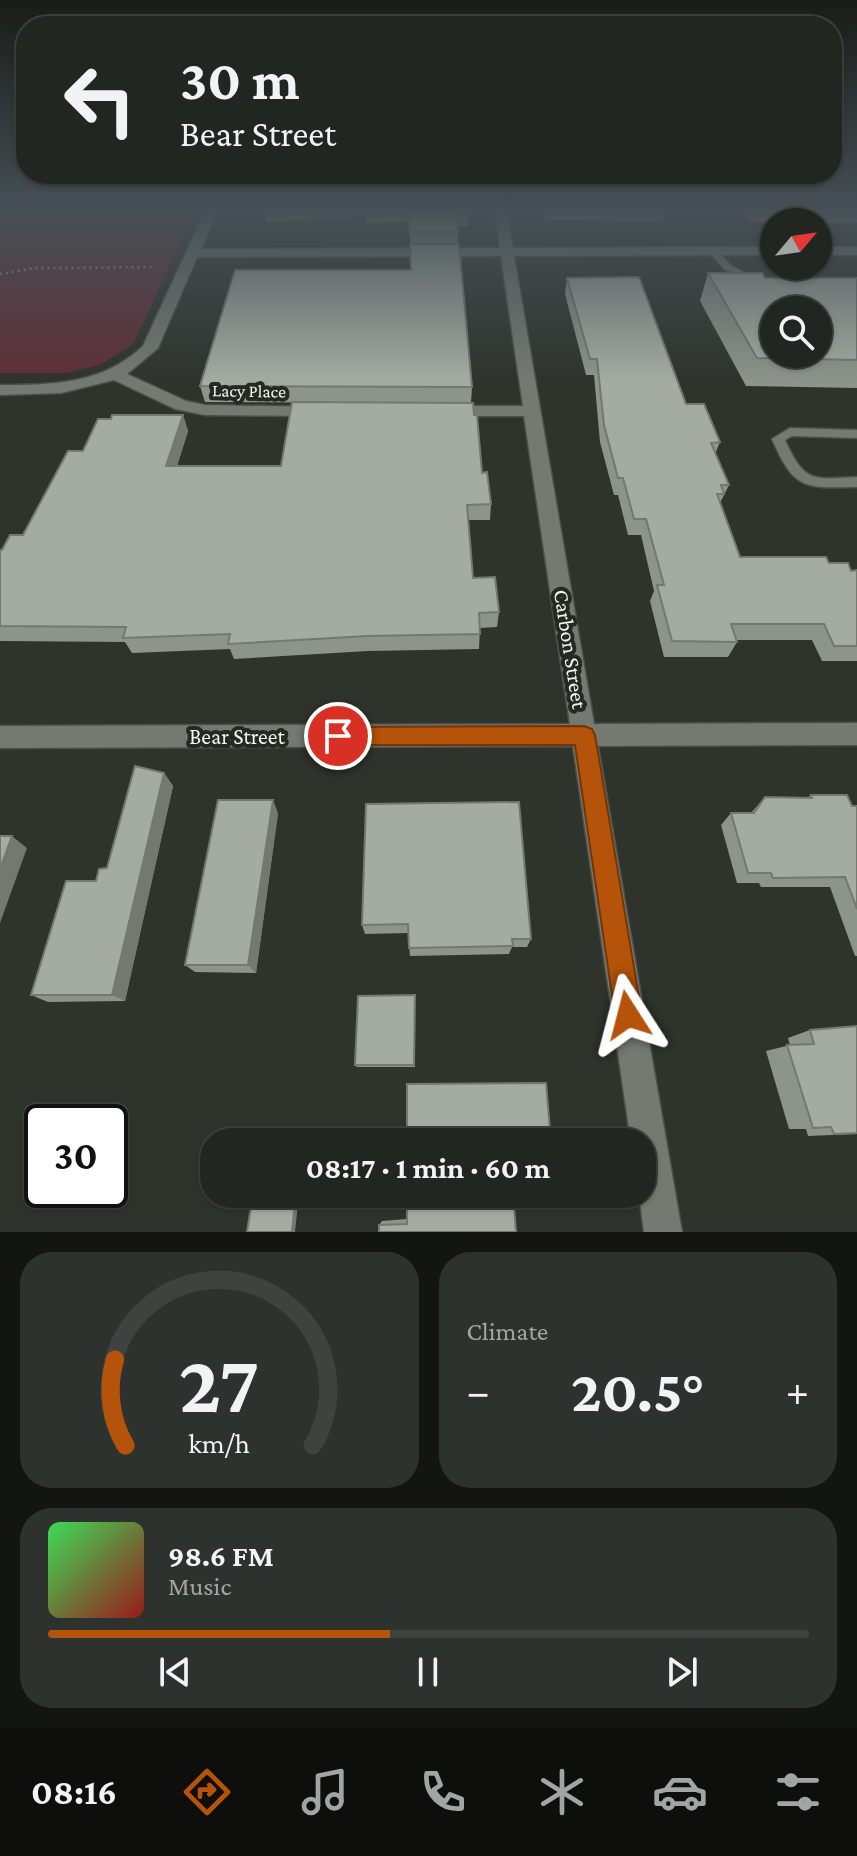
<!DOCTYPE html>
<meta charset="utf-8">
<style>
:root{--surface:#222621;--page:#2e322e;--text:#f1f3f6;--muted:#a2a5a5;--line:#3f433f;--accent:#b45309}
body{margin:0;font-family:"Crimson Pro",serif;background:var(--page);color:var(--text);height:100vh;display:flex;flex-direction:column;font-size:30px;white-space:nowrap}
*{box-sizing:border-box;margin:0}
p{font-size:26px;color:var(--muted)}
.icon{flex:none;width:44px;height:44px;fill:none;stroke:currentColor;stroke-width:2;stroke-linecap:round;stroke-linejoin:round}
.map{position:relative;height:1232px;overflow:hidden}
.details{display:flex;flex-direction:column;gap:20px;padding:20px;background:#131512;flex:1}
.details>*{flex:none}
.guide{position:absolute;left:16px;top:16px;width:826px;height:168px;border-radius:32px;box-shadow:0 2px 6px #0004,0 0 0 2px var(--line);background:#222621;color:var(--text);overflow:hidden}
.needle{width:52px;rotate:61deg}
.buttons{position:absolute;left:760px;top:208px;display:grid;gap:16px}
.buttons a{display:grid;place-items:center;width:72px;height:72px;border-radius:50%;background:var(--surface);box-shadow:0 2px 6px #0004,0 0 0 2px var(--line);font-size:40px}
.speed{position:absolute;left:24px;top:1104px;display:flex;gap:16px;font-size:40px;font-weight:700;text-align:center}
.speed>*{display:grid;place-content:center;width:104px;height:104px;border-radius:50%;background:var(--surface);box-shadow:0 2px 6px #0004,0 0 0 2px var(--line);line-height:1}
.speed .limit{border:4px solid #111;border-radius:12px;background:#fff;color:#111}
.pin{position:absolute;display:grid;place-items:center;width:68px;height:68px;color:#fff;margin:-34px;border:4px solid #fff;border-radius:50%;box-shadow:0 2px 8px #0007}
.me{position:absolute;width:88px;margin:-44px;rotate:351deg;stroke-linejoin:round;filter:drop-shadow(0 0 6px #0008)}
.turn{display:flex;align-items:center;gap:28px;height:168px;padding:0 32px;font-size:36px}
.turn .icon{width:104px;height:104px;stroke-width:2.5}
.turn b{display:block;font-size:56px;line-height:68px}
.big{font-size:60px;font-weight:700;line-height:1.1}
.details .tile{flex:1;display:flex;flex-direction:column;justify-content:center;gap:12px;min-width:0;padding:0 28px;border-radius:32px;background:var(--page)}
.details .dial{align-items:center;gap:0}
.dial svg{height:208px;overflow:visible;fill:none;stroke:var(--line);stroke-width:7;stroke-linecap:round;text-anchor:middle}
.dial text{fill:var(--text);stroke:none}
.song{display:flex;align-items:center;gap:24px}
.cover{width:96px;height:96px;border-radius:12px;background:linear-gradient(135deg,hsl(130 70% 55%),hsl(0 70% 35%))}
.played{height:8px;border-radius:4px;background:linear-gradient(90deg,var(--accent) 45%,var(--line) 45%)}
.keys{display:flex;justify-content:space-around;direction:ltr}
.heat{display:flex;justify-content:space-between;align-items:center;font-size:44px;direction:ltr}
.details .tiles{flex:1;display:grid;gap:20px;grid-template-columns:1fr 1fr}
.tile:last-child{grid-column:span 2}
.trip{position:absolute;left:200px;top:1128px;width:456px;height:80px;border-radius:32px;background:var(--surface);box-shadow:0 2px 6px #0004,0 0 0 2px var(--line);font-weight:700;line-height:80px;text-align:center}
.tab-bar{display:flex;height:128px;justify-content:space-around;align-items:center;background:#0e0f0d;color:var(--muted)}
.tab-bar .icon{width:56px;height:56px}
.tab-bar .current{color:var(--accent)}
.tab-bar b{font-size:36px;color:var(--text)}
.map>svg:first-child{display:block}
.green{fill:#5f2f37}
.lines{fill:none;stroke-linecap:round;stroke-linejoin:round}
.service-casing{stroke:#4b4f49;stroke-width:3}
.minor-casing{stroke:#4b4f49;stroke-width:3}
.path{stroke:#898d87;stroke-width:3;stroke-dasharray:2 4;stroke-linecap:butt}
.service{fill:#747a72;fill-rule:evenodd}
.minor{fill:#747a72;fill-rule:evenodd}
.wall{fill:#8d948b}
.shaded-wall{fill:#737871}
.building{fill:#a4aca2;stroke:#737871;stroke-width:2;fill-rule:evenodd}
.route{fill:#b45309;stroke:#753606;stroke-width:2}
.labels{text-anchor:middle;stroke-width:8;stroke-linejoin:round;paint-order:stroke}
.far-street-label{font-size:18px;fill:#f1f5f0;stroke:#242922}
.street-label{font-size:22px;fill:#f1f5f0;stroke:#242922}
</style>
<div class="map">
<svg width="857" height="1232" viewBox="0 0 857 1232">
<rect width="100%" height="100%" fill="#2e332c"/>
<path class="green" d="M0,209H197L133,344L100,365L67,373H0Z"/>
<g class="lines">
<defs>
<path id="service" d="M711,250H717L730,265L762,282L753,284L724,269L709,252Z
M790,428L857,430V438L792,436L785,440C805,484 813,479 857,477V487C804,488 794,490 772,439Z"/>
<path id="minor" d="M206,209H218L201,249L500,248L494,209H506L513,248L774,247V255L514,256L594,724L857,723V745L598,746L682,1232H644L639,1194H642V1142H631L573,746L0,748V726L570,724L524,416H446L438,411L446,406H523L501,256L197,257L158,348L127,374L186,401L205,405L320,407L326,408L328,412L326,416L205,415L175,409L114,380L61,393L0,395V385C53,385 103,384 143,346Z
M818,247H857V255H818Z"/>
</defs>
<use href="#service" class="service-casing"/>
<use href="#minor" class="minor-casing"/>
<path class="path" d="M0,274L35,268L155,267"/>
<use href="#service" class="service"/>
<use href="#minor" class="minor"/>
</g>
<path class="wall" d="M264,209H468V226H458V244L472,387L471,403L482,473L491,504L490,520H468L473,578L499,612L497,627L480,628L479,649L368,651L234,659L230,649L132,653L125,642L0,641V550H2L23,535L83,451L183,415L188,431L177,466H281L431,403L205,402L200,386L411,270L409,222L366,223L365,216L266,222Z
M543,209H665L662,221L545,220Z
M742,209H857V223L751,222Z
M708,273L765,278H857V388L746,386L700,301Z
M567,278L686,404L720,442L715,454L729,485L720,503L740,557L829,563L851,571L857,570V661H822L812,640H737V642L728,657H664L650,601L654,591L641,535H628L618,495H614L600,442L594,375H586L565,294Z
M164,773L173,786L125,1001L48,1002L31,995L96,881L107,868Z
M811,795L857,806V956H855L830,887H761L759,883H737L721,825L731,813H751L765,797L807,798Z
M366,804L531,939L527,947H512L509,954L410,956L408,933L365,934L362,925Z
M278,813L256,973L195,972L185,965Z
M415,995V1067H357L355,1065Z
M810,1030L857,1134L808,1136L806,1129H789L766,1051L790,1045L788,1038Z
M407,1219L516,1232L379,1225L382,1221Z"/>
<path class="shaded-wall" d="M183,415L188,431L172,482L166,466Z
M164,773L173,786L125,1001L112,995Z
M273,800L278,813L256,973L248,965Z
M12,836L27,848L0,923V869Z
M296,1194H299L295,1232H292Z"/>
<path class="building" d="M409,209H468V213H457L458,232H409Z
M752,209H857V213H754Z
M410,244H459L472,387L200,386L235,270H411Z
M708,273H762L765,278H857V360L757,358ZM774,310H818V354H774Z
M639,277L686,404H704L720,442L711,443L729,485H721L724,494H717L740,557H826L829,563H848L851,571L857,570V646H834L824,624H731L737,642L672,641L657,585H664L646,519H634L623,478H618L604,425L597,359H590L567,278Z
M292,402L473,403L474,415H477L482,473L487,472L491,504L467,505L473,578L495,577L499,612L479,613L480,634L367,636L228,644L230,634L123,638L126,627L0,626V550H2L10,535H23L68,451H83L98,419H111L112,415H183L166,466H281Z
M135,766L164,773L112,995H31L66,881H96L99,869L107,868Z
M811,795H847L852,806H857V909L845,877L773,878L771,873H748L731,813H754L765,797L812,798Z
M218,800H273L248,965H185Z
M519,802L531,939H512L513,946L409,948L408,924L362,925L366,804Z
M0,836H12L0,869Z
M415,995L414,1065H355L358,996Z
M857,1026V1133L834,1134L831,1127L813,1128L787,1045L814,1044L810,1030Z
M546,1083L551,1142H407V1084Z
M253,1194H296L292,1232H247Z
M407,1194H513L516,1232H379V1225L407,1224Z"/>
<linearGradient id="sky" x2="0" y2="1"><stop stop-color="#191c18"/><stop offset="0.55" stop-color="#465056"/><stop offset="1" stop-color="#465056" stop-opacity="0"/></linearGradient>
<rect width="857" height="382" fill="url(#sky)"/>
<path class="route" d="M584,726L592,729L595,735L642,1015L638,1024L628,1028L619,1024L615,1015L575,745H338L331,742L328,736L331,729L338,727Z"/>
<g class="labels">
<g class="far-street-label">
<text transform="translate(249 391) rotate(1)" y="6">Lacy Place</text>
</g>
<g class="street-label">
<text transform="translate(571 649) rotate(81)" y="8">Carbon Street</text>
<text x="237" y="744">Bear Street</text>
</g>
</g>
</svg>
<div class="buttons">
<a><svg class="needle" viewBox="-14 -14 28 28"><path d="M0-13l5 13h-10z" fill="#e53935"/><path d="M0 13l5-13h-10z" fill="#a2a5a5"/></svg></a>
<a><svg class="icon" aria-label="search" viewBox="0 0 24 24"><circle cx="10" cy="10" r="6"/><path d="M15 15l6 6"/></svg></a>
</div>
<div class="speed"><div class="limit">30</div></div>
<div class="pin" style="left:338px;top:736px;background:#d93025"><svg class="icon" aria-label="arrive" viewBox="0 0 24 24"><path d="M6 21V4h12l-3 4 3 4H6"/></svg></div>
<svg class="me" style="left:628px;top:1015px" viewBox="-20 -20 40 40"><path d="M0-17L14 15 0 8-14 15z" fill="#b45309" stroke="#fff" stroke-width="4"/></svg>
<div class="trip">08:17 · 1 min · 60 m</div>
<div class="guide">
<div class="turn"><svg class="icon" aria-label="left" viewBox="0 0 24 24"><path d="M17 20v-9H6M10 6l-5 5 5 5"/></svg><div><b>30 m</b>Bear Street</div></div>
</div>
</div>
<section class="details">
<div class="tiles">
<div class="tile dial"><svg viewBox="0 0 100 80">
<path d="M14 69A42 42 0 1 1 86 69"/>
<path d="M14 69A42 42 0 0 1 10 36" stroke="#b45309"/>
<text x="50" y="56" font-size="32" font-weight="700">27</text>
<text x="50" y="72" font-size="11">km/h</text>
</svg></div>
<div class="tile"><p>Climate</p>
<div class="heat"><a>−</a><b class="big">20.5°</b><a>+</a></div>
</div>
<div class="tile">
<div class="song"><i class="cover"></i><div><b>98.6 FM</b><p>Music</p></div></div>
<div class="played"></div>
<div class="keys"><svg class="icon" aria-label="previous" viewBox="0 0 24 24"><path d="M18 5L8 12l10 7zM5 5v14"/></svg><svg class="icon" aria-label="pause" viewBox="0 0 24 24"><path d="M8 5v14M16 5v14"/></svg><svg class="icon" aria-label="next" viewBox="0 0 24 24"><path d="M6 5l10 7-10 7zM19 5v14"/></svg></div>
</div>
</div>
</section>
<nav class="tab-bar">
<b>08:16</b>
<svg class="icon current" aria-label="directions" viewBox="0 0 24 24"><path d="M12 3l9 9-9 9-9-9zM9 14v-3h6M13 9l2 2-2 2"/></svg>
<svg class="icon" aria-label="music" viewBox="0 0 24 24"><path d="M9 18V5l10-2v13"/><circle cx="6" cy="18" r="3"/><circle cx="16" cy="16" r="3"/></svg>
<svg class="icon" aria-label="phone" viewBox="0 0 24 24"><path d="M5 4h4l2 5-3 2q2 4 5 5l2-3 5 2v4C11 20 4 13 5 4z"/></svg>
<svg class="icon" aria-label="climate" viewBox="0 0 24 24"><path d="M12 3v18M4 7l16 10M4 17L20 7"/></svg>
<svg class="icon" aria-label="car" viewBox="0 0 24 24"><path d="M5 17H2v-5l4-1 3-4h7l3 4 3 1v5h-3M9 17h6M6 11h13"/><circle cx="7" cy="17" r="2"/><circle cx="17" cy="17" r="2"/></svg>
<svg class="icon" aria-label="filters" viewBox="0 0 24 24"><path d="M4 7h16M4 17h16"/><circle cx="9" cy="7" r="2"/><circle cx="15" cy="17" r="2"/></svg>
</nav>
